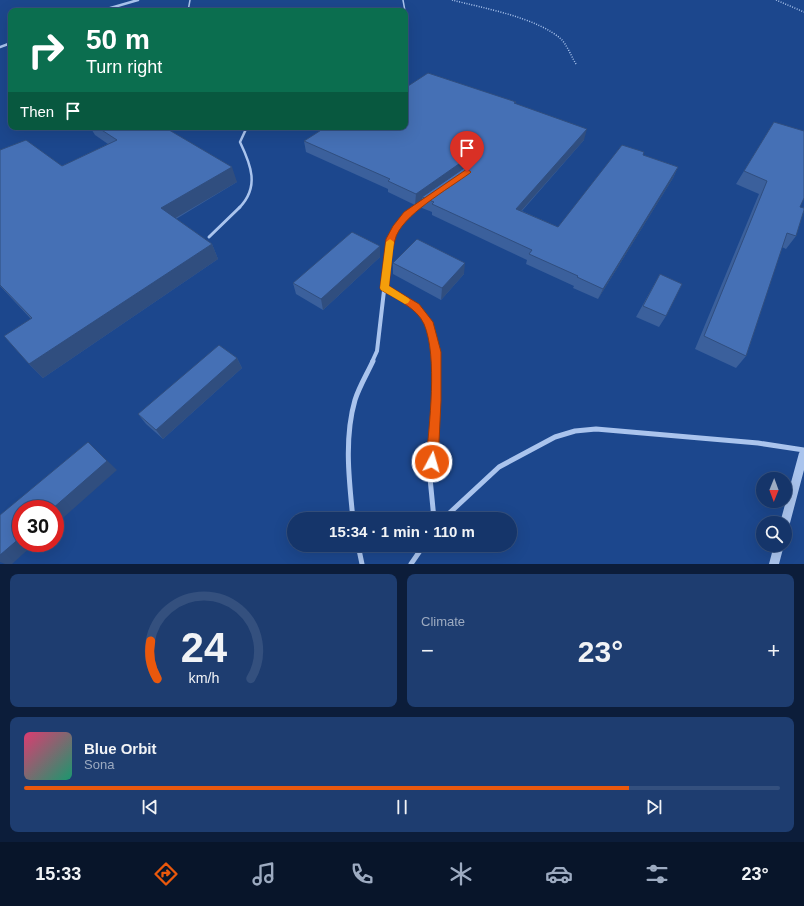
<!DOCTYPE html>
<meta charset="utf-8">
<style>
:root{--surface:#15356a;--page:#1e3d70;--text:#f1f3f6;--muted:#9dabc1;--line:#34507e;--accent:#ea580c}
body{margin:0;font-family:Helvetica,sans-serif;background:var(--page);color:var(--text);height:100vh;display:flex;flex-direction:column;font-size:15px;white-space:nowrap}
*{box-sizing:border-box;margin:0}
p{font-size:13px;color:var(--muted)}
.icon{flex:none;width:22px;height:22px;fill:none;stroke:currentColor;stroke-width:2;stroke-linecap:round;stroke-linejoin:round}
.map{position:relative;height:564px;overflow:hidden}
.sheet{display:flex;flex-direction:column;gap:10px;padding:10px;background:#0c1d3a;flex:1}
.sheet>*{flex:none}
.guide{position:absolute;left:8px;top:8px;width:400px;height:122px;border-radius:8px;box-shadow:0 4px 16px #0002,0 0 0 1px var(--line);background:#0b6e4f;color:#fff;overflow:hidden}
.needle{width:26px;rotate:181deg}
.buttons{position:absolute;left:756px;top:472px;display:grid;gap:8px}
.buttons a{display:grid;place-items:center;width:36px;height:36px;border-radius:50%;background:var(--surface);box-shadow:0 4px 16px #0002,0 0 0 1px var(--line);font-size:20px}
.speed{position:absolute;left:12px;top:500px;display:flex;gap:8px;font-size:20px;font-weight:700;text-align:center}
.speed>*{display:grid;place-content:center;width:52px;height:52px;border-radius:50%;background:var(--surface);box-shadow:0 4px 16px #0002,0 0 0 1px var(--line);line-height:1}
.speed .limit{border:6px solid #d22;background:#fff;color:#111}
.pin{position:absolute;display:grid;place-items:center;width:34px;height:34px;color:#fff;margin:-41px -17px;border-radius:50% 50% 50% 0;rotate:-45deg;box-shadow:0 0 4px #0007}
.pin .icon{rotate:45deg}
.me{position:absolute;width:44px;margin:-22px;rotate:6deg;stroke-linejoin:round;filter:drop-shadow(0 0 3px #0008)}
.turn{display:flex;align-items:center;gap:14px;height:84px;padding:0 12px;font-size:18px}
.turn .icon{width:52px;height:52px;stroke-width:2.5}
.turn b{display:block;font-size:28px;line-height:34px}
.then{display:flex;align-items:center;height:38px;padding:0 12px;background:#0003;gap:8px;font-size:15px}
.big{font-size:30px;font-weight:800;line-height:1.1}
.sheet .card{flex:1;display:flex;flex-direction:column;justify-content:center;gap:6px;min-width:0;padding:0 14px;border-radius:8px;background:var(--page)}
.sheet .dial{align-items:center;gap:0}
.dial svg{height:104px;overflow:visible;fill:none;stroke:var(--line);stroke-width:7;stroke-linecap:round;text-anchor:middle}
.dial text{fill:var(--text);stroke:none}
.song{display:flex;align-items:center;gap:12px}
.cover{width:48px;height:48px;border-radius:6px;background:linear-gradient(135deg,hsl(340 70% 55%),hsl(160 70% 35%))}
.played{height:4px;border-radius:2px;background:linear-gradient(90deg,var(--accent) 80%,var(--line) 80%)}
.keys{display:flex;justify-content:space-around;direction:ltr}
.heat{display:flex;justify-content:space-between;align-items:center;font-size:22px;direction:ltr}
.sheet .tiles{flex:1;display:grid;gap:10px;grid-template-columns:1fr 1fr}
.card:last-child{grid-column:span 2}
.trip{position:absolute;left:287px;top:512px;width:230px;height:40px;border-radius:20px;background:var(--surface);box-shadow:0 4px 16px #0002,0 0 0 1px var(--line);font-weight:800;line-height:40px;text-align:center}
.menu{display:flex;height:64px;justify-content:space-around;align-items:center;background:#08152a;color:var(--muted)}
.menu .icon{width:28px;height:28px}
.menu .active{color:var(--accent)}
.menu b{font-size:18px;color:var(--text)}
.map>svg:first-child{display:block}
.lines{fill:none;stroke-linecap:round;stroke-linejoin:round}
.path{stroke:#aac4ed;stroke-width:1.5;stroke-dasharray:1 1.5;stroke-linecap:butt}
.service-far2{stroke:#aac4ed;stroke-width:1.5}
.service-far1{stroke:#aac4ed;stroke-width:2.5}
.service{stroke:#aac4ed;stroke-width:3}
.minor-far3{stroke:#aac4ed;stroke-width:2.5}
.minor-far2{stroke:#aac4ed;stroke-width:3}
.minor-far1{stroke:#aac4ed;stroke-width:4}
.minor{stroke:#aac4ed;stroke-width:5}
.tertiary{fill:#aac4ed;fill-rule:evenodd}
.wall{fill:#3b609c}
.shaded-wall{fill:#304e7f}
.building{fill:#4570b5;stroke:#304e7f}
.route{fill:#ea580c;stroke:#983908}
.slow{fill:#f59e0b}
</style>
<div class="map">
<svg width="804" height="564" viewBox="0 0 804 564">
<rect width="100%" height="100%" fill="#1c478d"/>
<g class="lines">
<path class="path" d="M452,0C483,8 539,18 562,40C568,47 571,56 576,64
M776,0L804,12"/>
<path class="service-far2" d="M403,0L405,11
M188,11L190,0
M405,12V26"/>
<path class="service-far1" d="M239,208C260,187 251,165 240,142L247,127"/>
<path class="service" d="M209,237L240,207"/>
<path class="minor-far3" d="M100,11L138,0
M0,47L11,43"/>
<path class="minor-far2" d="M416,208L426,200"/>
<path class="minor-far1" d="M385,288C395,294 408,300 417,308C431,322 435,343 435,362
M372,362L377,351L390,239L401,222L417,207"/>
<path class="minor" d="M353,519C349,480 344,438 355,400C359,387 367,374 373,361
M434,519L430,478L435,430V361
M443,519L499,467L555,437L575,431L596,429L758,443L804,450
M358,545L362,564
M411,564L424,545"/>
<path class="tertiary" d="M804,449V470L790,523L789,527L785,528V523H780L799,453L801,450Z
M774,545H784L779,564H769Z"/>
</g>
<path class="wall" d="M515,104L584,140L522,211L558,227L643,155L678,167L673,178L598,299L573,288L574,286L526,264L527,260L432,215V212L422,208V200L415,205L388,192V189L306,152L304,141L405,127Z
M774,122L800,207L796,236L786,249L782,247L746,356L736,368L695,349L759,194L736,184Z
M90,127H164L237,182L176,219L212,244L218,259L43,378L29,364L31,319L0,286V150L62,166L108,144L95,135Z
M380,246V257L323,310L296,294L293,283Z
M393,263L464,274L441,300L393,274Z
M660,274L666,316L659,327L636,317Z
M237,358L242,368L163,439L146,424L138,414Z"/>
<path class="shaded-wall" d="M587,129L584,140L514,219L516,209Z
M466,159L465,170L422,197V200L415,205L416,194Z
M232,167L237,182L167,223L161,208Z
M678,167L673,178L598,299L603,289Z
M212,244L218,259L43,378L29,364Z
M380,246V257L323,310L321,299Z
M465,263L464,274L441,300L442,288Z
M237,358L242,368L163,439L156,430Z
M88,442L117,470L55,525V509H52Z
M21,537V543H35L12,564H5L0,562V555Z"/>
<path class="building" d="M428,73L516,102L514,103L587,129L516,209L558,227L622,145L644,152L643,155L678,167L603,289L577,277L578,276L529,254L532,250L432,204L434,202L422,197L470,164L471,161L470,159H466L416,194L388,181L390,179L304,141L326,127H405V88Z
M774,122L804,131V198L800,207L804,208V210L796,236L787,233L746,356L704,336L767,181L744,171Z
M97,127H164L232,167L161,208L212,244L29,364L4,336L32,318L0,285V150L26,140L62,166L117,140Z
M352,232L380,246L321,299L293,283Z
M417,239L465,263L442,288L393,263Z
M660,274L682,284L666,316L643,306Z
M219,345L237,358L156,430L138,414Z
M88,442L107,461L52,509H21V537L0,555V515Z"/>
<path class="route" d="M467,169L471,172L470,173C450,188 400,216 395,240C391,255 391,271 389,286L419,304L433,322L441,352V401L438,462L436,466L432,468L428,466L426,462C429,425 438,357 424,324C417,308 396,299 381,290L380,288L386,239L393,226L404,212Z"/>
<path class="slow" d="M390,239L394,242L389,286L408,298L410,300L408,303L405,304L381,290L380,288L386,242Z"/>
</svg>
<div class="buttons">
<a><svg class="needle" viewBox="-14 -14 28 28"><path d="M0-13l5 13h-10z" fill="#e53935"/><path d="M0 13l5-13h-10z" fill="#9dabc1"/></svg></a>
<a><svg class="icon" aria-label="search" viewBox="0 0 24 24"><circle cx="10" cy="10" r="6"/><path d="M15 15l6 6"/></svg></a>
</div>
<div class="speed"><div class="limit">30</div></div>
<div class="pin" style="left:467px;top:172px;background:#d93025"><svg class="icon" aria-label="arrive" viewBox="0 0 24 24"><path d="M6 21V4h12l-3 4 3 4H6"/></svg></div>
<svg class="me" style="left:432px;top:462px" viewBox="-20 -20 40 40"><circle r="17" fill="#ea580c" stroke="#fff" stroke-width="3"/><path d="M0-11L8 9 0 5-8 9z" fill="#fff"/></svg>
<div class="trip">15:34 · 1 min · 110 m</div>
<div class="guide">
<div class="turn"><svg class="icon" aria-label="right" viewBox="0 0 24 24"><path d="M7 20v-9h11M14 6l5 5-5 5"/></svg><div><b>50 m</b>Turn right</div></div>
<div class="then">Then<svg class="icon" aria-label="arrive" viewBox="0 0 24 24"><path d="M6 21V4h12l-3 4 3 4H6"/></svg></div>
</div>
</div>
<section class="sheet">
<div class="tiles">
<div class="card dial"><svg viewBox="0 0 100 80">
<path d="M14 69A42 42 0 1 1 86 69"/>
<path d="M14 69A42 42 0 0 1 9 40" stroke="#ea580c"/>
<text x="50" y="56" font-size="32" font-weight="700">24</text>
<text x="50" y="72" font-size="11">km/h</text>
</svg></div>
<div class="card"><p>Climate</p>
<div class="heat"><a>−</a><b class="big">23°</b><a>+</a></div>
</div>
<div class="card">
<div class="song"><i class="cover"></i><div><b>Blue Orbit</b><p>Sona</p></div></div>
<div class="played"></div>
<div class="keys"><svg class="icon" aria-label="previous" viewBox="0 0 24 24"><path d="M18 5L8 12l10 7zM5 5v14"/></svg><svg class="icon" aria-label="pause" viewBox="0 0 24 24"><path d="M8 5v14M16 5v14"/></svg><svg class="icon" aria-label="next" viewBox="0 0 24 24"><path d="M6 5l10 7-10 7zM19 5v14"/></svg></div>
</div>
</div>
</section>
<nav class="menu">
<b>15:33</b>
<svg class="icon active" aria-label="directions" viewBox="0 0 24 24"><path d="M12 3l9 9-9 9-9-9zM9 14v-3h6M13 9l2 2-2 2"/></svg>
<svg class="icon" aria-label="music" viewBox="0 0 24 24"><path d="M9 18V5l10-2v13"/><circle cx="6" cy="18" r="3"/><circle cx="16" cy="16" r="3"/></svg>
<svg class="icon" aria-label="phone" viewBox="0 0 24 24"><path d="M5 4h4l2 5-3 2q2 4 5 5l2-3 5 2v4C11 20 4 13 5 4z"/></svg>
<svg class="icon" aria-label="climate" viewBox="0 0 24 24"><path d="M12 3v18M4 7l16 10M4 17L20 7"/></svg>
<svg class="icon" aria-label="car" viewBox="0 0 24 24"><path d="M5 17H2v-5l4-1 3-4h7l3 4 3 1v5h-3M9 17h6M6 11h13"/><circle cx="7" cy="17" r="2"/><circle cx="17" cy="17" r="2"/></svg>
<svg class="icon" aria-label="filters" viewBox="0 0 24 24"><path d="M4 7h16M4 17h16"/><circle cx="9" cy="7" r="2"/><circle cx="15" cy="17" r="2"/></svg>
<b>23°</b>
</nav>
